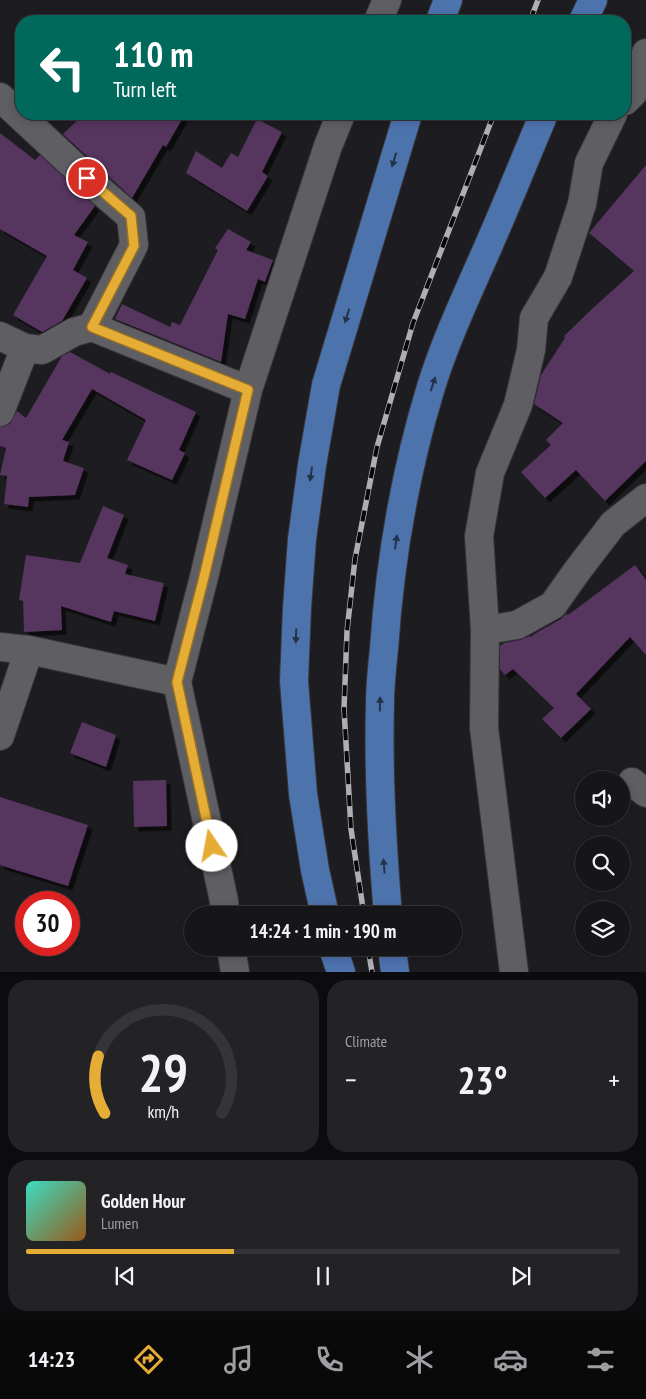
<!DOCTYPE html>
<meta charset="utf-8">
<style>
:root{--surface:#161619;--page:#232326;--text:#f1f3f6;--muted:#9e9fa2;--line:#353538;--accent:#e6ad36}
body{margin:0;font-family:"PT Sans Narrow",sans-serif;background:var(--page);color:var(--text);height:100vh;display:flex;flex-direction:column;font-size:19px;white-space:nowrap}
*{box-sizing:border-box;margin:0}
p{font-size:16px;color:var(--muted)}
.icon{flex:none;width:28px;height:28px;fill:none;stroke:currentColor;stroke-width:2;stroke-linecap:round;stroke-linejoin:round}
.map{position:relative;height:972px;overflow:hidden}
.side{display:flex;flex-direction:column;gap:8px;padding:8px;background:#0c0c0e;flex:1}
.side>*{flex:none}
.top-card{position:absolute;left:15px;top:15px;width:616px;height:105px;border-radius:20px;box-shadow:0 2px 8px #0003,0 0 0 1px var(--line);background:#00695c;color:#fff;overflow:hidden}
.tools{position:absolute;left:575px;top:771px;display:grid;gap:10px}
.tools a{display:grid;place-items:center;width:55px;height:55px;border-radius:50%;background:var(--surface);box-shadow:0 2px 8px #0003,0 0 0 1px var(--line);font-size:25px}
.speed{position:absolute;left:15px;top:891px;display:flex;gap:10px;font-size:25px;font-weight:700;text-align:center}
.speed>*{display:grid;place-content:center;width:65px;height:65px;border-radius:50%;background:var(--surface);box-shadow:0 2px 8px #0003,0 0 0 1px var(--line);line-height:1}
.speed .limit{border:8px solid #d22;background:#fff;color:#111}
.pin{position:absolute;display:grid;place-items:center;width:42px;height:42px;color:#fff;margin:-21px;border:2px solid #fff;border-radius:50%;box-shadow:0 1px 5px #0007}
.me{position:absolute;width:55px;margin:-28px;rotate:348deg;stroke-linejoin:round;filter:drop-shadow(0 0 4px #0008)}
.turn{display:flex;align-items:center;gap:18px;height:105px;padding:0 15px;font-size:22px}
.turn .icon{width:65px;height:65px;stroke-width:2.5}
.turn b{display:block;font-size:35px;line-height:42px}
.big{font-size:38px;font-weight:700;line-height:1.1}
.side .card{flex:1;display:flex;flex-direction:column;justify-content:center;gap:8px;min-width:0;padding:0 18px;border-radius:20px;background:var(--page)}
.side .dial{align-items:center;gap:0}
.dial svg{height:130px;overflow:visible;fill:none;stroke:var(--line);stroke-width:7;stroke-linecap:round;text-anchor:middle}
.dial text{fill:var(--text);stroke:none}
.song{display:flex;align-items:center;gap:15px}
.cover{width:60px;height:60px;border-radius:8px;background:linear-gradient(135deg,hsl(170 70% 55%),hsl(30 70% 35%))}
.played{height:5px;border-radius:2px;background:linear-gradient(90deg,var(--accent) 35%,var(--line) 35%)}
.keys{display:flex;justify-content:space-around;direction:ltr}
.heat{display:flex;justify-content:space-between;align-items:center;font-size:28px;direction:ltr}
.side .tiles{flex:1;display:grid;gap:8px;grid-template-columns:1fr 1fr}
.card:last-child{grid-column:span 2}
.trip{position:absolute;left:184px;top:906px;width:278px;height:50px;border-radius:25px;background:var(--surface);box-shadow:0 2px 8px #0003,0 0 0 1px var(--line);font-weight:700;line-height:50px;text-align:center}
.tab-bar{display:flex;height:80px;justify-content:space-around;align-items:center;background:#09090a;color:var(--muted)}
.tab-bar .icon{width:35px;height:35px}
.tab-bar .selected{color:var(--accent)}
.tab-bar b{font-size:22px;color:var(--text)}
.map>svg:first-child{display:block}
.building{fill:#56345f;filter:url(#shadow)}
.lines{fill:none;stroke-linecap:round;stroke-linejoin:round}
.minor-casing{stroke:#38373b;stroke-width:30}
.major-casing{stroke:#38373b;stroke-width:30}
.minor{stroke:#5e5e63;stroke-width:28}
.major{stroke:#4d73ad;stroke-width:28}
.rail-casing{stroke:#afafb3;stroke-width:5.5}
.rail{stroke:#080809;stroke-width:4;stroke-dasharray:11;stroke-linecap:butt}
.oneway{fill:#24334b}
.route-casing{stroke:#967023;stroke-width:12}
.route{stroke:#e6ad36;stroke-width:9}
</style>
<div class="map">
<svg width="646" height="972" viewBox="0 0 646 972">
<defs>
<filter id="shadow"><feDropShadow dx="4.5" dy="4.5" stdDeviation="0" flood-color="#0009"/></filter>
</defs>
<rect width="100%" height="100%" fill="#1d1d21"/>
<path class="building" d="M84,114H185L166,147L163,145L132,198L63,134Z
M257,119L282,132L262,172L268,176L247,211L186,173L196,151L222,168L231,153L238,157Z
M0,133L35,160L40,155L95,206L74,235L88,242L73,270L87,278L62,321L42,332L13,315L47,256L0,229Z
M646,165V461L605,501L576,470L545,498L521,472L551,445L546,440L563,423L534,404L541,375L565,338L564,336L592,309L634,271L589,233Z
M228,229L251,242L246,250L273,260L265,282L258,279L245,319L228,314L221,362L115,319L122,304L170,327L172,322L180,325L218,250L215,248Z
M70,352L110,374L111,372L196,412L179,450L185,453L172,480L127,460L146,420L92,389L62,440L69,442L63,461L84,468L75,495L29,497L28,507L4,504L7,476L0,475L6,448L0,446V427L10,424L17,411L26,418L62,356Z
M103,506L124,515L107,558L128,565L125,574L164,583L155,621L114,611L111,622L61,606L62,630L24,632L23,601L19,600L26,555L80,563Z
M635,565L646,580V655L630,637L576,694L591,709L561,738L542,719L554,708L513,669L505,675L500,669V646L504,643L520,640L530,636L531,637L536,633L561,619L566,614L568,615Z
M82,722L116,735L106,767L70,753Z
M166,780L167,826L134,827L133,781Z
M0,797L88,825L68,886L0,865Z"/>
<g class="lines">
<defs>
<path id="minor" d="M378,21L387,0
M0,97L102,192L131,217L134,245L92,327
M625,101L633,93L646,53
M0,336L25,348L42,350L74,332L92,327L248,390
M0,412L25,348
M485,630L517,625L553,605L577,571L613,524L646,498
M0,647L29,650L177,682
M0,736L29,650
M632,782L646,793
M225,915L224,901L177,682L204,577L248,390L328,146L341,114
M231,948L235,972
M514,972L484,728L485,630L479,536L490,473L518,405L531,350L534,318L558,277L582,204L589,163L613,114"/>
<path id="major" d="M440,21L448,0
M583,21L593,0
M325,915L315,870L303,794L294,681L297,608L302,539L312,465L326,385L408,114
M388,915C382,844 378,774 380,703C380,685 382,667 384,649C390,560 405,472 431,387C445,342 465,299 484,256C505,209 524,161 544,114
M333,948L341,972
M392,948L395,972"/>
</defs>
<use href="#minor" class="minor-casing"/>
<use href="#major" class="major-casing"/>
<use href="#minor" class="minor"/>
<use href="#major" class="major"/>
<defs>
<path id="rail" d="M530,21L538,0
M364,915L351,829L344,709L347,631L355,559L377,447L413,323L494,114
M368,948L372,972"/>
</defs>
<use href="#rail" class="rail-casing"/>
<use href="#rail" class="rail"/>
</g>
<defs><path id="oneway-solid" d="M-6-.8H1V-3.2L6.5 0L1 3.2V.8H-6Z" transform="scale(1.25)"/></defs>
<g class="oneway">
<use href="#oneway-solid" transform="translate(394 160) rotate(107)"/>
<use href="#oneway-solid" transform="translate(347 316) rotate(107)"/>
<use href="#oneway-solid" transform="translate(433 384) rotate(-72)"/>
<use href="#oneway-solid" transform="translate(311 474) rotate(98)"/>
<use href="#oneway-solid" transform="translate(396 542) rotate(-82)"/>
<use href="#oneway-solid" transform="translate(296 636) rotate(92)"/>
<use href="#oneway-solid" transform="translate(380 704) rotate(-89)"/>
<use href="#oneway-solid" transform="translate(384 866) rotate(-95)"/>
</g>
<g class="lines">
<defs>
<path id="route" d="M87,178L131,216L134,246L92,327L248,390L204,577L177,682L212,846"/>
</defs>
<use href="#route" class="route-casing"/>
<use href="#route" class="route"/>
</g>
</svg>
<div class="tools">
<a><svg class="icon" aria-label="sound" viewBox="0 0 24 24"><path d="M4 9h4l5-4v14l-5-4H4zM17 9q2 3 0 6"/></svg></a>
<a><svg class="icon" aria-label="search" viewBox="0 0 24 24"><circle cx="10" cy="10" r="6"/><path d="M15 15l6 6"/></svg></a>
<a><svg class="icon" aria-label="layers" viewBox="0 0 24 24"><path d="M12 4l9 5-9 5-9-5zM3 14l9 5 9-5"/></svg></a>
</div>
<div class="speed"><div class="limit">30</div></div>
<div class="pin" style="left:87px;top:178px;background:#d93025"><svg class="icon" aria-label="arrive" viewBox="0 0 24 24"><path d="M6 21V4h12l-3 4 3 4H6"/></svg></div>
<svg class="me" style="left:212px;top:846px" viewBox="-20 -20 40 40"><circle r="19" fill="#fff"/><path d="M0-13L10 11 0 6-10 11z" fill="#e6ad36"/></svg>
<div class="trip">14:24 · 1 min · 190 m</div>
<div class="top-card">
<div class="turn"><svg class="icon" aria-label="left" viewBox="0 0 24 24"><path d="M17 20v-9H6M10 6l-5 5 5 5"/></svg><div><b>110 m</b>Turn left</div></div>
</div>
</div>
<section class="side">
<div class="tiles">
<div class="card dial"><svg viewBox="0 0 100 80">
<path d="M14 69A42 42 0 1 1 86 69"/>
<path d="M14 69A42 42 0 0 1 10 34" stroke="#e6ad36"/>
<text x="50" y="56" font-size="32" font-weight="700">29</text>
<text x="50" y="72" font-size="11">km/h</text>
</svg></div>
<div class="card"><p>Climate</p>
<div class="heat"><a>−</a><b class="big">23°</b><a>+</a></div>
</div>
<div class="card">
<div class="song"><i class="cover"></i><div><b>Golden Hour</b><p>Lumen</p></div></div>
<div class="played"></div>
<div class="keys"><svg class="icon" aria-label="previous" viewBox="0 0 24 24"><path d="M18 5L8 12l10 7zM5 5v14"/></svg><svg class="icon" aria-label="pause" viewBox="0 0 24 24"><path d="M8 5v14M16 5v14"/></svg><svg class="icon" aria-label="next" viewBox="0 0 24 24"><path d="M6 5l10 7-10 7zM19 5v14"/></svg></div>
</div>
</div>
</section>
<nav class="tab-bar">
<b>14:23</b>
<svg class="icon selected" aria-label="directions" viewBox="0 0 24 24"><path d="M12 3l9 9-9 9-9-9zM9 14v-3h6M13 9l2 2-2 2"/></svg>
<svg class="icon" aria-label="music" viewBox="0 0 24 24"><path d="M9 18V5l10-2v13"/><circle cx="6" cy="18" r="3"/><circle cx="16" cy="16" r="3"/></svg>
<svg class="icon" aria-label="phone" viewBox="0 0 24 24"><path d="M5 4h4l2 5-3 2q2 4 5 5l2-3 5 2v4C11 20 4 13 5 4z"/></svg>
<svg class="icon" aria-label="climate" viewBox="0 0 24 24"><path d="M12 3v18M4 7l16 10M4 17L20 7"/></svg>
<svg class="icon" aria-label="car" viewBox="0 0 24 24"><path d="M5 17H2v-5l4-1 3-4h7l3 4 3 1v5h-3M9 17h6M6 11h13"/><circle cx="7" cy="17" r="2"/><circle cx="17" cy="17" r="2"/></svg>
<svg class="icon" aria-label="filters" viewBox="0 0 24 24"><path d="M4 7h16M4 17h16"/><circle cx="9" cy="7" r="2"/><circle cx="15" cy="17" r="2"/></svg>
</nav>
